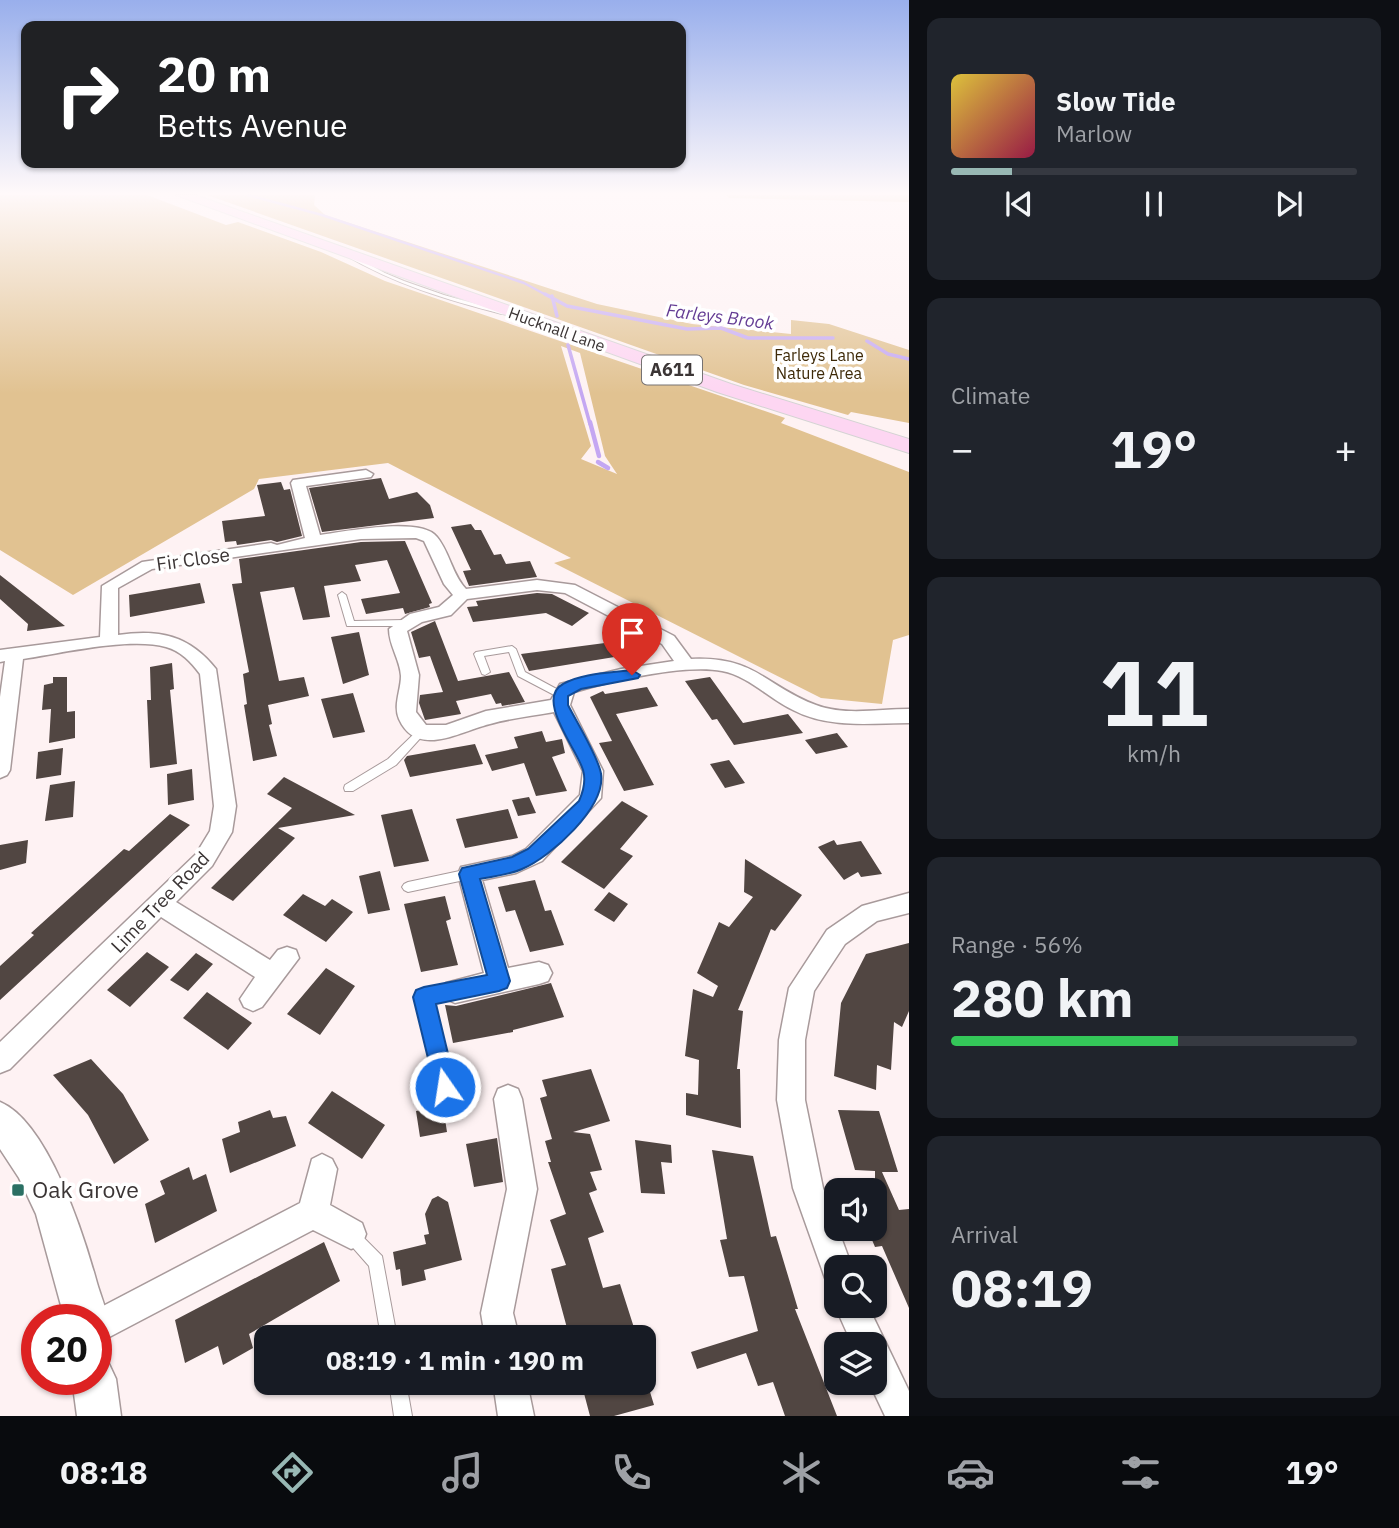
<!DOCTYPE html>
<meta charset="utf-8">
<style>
:root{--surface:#171b24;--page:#20242c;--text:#f1f3f6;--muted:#9ea1a6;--line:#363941;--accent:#98b8b4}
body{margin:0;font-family:"IBM Plex Sans",sans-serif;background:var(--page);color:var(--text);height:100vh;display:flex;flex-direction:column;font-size:26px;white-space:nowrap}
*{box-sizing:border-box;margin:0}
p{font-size:23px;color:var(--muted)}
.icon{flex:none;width:38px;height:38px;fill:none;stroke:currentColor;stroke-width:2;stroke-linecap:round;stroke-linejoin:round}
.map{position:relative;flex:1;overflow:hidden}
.sheet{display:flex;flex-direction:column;gap:18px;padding:18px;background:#0d0f14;width:490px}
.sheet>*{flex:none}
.hud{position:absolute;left:21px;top:21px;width:665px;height:147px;border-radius:14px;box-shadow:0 2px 5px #0004;background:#202124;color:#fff;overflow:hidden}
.controls{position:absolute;left:824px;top:1178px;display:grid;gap:14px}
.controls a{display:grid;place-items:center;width:63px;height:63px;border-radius:14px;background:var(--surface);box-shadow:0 2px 5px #0004;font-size:35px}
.speed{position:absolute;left:21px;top:1304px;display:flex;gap:14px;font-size:35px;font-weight:700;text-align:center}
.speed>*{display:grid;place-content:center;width:91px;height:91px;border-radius:50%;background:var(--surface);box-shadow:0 2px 5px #0004;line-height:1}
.speed .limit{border:10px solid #d22;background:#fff;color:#111}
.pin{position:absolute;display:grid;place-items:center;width:60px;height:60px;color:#fff;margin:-72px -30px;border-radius:50% 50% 50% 0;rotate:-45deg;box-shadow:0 0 7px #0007}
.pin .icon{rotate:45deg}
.me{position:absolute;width:77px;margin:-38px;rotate:347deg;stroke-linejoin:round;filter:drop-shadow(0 0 5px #0008)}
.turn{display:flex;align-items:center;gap:24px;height:147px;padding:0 21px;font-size:32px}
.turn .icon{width:91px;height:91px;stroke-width:2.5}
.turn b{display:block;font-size:49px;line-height:60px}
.big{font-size:52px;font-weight:800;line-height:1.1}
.sheet .widget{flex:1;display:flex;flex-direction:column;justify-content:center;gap:10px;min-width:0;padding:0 24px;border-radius:14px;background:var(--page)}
.sheet .dial{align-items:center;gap:0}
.dial b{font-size:91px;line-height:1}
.song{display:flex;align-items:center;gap:21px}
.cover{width:84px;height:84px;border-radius:10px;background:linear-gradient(135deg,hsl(50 70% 55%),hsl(340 70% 35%))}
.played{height:7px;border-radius:4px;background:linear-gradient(90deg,var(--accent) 15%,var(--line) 15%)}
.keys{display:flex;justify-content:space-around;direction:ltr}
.heat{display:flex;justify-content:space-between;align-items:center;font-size:38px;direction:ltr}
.charge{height:10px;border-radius:5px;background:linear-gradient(90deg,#34c759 56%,var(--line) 0)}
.trip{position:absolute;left:254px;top:1325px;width:402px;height:70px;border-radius:14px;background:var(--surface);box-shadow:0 2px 5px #0004;font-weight:800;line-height:70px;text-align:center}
.menu{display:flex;height:112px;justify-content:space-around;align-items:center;background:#090b0e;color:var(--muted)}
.menu .icon{width:49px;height:49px}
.menu .selected{color:var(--accent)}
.menu b{font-size:32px;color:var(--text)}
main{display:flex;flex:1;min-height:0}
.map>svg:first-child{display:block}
.green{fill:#e1c291;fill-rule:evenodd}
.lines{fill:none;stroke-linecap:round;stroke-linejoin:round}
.stream-far2{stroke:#c4a7f2;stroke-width:2.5}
.stream-far1{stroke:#c4a7f2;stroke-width:3.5}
.stream{stroke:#c4a7f2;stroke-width:4.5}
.building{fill:#514642}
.service-casing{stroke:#a89a9b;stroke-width:2}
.minor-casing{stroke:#a89a9b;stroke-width:3}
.tertiary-casing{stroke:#a89a9b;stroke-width:3}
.primary-casing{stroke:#d4d3d3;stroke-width:2}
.service{fill:#fff;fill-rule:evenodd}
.minor{fill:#fff;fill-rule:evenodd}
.tertiary{fill:#fff;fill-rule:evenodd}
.primary{fill:#fdd6f2;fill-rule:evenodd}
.route{fill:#1a73e8;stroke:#114b97;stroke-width:2}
.poi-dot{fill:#2b7064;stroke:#fff;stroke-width:2.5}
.labels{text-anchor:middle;stroke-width:7;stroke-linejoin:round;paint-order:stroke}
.far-street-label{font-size:16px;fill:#3b3535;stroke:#fff}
.far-park-label{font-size:16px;fill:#3e2a08;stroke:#fff}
.far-water-label{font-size:18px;font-style:italic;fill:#643c94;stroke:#fff}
.shield{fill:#fff;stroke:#767272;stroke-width:2}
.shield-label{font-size:18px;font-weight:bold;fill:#3b3535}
.street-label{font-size:19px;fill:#3b3535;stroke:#fff}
.near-poi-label{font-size:23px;fill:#3b3535;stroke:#fff;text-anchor:start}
</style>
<main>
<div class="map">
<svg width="909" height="1416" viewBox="0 0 909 1416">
<rect width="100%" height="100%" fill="#fef2f3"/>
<path class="green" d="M0,195H147L226,225L238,222L321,252L385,281L785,418L781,423L909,472V635L893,640L882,704L821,698L554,563L571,558L388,463L259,479L254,489L73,595L0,550ZM561,346L580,353L605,456L617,474L581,459L591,446Z
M207,195H315L314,205L325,215L597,304L692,324L791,334V320L829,324L909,350V423L851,412L848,415L744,385Z
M726,195H909V202L729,198Z"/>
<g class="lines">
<path class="stream-far2" d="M248,195L322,215L524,283L548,296"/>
<path class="stream-far1" d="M545,294L567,306L687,329L721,328L748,338H833
M552,296L557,316
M867,341L888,354L909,359
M568,345L590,424"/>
<path class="stream" d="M590,422L599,456
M598,462L608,468"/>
</g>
<path class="building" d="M381,478L389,499L417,492L430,505L434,518L322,532L309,488Z
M281,482L284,490L290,489L302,536L277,542L271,540L237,545L236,541L225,542L222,521L265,516L257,485Z
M471,524L475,530H481L494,555L501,554L506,564L530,561L537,577L469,586L463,571L471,570L451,527Z
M405,541L432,603L429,604L430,607L405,614L403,608L366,614L361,599L400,593L387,560L355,565L361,581L324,586L330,617L303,620L294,587L260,592L279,681L304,677L309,696L268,705L272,724L269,725L277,756L253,761L244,705L247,704L243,674L249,672L232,584L242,583L239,559L361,542Z
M0,575L65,626L27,631L28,624L0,599Z
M200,583L205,603L130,617L129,595Z
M537,593L552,594L589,613L572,626L546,613L473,622L467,607L478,606L476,601Z
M435,621L458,681L509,672L525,702L502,706L501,703L496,704L491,694L456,701L461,714L425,720L419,703L420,695L443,692L430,656L419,658L411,632Z
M359,632L369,675L343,684L331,637Z
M643,638L645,652L529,671L521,654Z
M172,663L174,689L170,690L177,764L150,768L147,700H151L150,667Z
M53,677H67V712L75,711V738L49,743L51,709L42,710L44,685L53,683Z
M710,677L743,723L788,714L803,733L734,745L717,719L712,720L685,681Z
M647,687L658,706L616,714L654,785L624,791L599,743L612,741L590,697L603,691L605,694Z
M353,693L365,732L333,738L321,699Z
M542,731L546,742L562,739L565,753L552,757L567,791L536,796L524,763L492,771L485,755L518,748L514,737Z
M837,733L848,747L816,754L805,740Z
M475,744L483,764L410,777L404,760L407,756Z
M63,748L61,775L36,779L38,752Z
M729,760L745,783L725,788L710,764Z
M192,769L194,800L168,805L167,774Z
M284,777L355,815L278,828L295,838L233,901L211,888L292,808L267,794Z
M75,781L73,817L45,821L50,785Z
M529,797L536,813L518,816L512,800Z
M622,801L648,816L620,849L633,856L604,889L561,862Z
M412,809L429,861L394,867L381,815Z
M508,809L518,838L465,848L456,819Z
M170,814L190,825L0,1000V966L34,935L31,933L124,849L129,851Z
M28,840L26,863L0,870V845Z
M834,840L837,845L861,841L882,874L861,877L858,872L844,880L818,847Z
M745,859L802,895L775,931L771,929L738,1010L743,1011L737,1069H740L741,1128L686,1115V1093L698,1095L699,1060L685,1056L693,989L713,997L718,986L697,973L719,922L729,927L753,897L744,892Z
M380,871L390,910L368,914L359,876Z
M535,880L545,911L551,910L564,945L530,952L515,910L506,912L498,887Z
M609,892L628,904L614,922L594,910Z
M303,894L325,906L332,899L353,912L326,942L283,915Z
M445,896L451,919L446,921L458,965L421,972L404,904Z
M909,943V1011L902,1027L894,1022L891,1070L877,1065L876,1090L834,1076L841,1003L866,954Z
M147,952L169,967L130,1007L107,990Z
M196,953L213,964L188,991L170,980Z
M326,968L355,986L320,1035L287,1014Z
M551,983L564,1017L513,1030V1032L453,1043L445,1005L456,1006Z
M207,992L252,1023L228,1050L183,1018Z
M91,1059L123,1094L149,1140L114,1164L88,1115L53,1075Z
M591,1069L610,1121L573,1132L590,1134L602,1170L590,1172L597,1190L589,1193L604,1232L588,1238L603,1288L620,1284L637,1337H580L577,1325L567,1328L551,1269L566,1265L550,1220L566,1214L548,1162H551L545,1141L552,1139L540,1098L547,1096L542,1080Z
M332,1091L385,1125L362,1159L308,1123Z
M443,1106L447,1132L420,1137L416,1111Z
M270,1110L273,1118L286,1116L296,1146L230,1173L222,1139L240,1132L238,1122Z
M838,1110L879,1111L898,1172H882L899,1210L909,1209V1308L882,1246L875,1247L867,1228H875V1171L855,1170Z
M497,1138L503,1182L474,1187L466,1144Z
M635,1140L671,1145L672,1163L661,1162L665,1194L641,1193Z
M712,1150L753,1156L771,1237L776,1236L798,1309H795L837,1416H785L773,1382L758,1386L746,1353L697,1369L691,1352L758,1331L744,1276L729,1277L720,1240L727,1239Z
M189,1167L193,1180L206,1174L217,1211L155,1243L145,1204L165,1194L160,1181Z
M438,1196L448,1202L462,1260L424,1270L426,1280L402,1286L400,1269L396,1270L393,1252L426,1244L424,1235L429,1234L425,1214L432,1199Z
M324,1242L340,1281L249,1334L253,1348L223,1365L218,1346L185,1363L175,1320Z
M581,1382H647L654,1405L614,1416H590Z"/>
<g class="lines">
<defs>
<path id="service" d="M347,253L385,273L404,281L444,295L505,312L502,314C447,300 394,284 345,255Z
M342,592L346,595L354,621L404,620L408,623L404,626H347L338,595Z
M512,646L516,649L525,672L564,693L566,695L564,697H558L518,676L509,652L484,656L490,672L485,675L482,674L474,654L476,652Z
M422,728L427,731L425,733L396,765L353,791H345L344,788L345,785L388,759L419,729Z
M469,869L473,871L475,874L473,877L469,879L408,892L404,890L402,887L404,884L408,882Z
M453,985L458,987L459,991L458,995L431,1001L452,1087L450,1092L445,1094L440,1092L438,1087L418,997L419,993L424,991Z
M352,1228L357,1231L382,1256L397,1337H381L369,1266L347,1241L344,1236L347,1231Z
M389,1382H406L412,1416H394Z"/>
<path id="minor" d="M366,470L373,474L371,477L306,486L320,535C344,532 421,516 437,537C450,553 452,574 466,589L537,580L575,585L674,636L691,659C756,656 765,686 816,705C845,716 879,709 909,709V723C870,723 829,729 793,710C769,699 749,676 722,671C684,664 611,681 574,692L570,705L603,771L601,798L542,861L516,873L482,880L508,968L539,962L548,965L552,973L548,981L539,984L455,1003L446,999L442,991L446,983L484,973L458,874L461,867L512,856L526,849L580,795L583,771L554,712C533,716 511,718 490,724C461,731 417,759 399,719C393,705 401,690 401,676C400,659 389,646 389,629L410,614L439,607L453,595L444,584L424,541L416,538L361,539L152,569L118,588V635C159,629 189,635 216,669L236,806L232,832L212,866L176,902L270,960L278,950L287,947L296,950L299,958L262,1007L253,1011L244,1007L240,999L255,977L161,917L10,1069L0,1073V1042L196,854L210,831L214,806L200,674C191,662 181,651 166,647C130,637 62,653 23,659L10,770L7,775L0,778V697L5,661L0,662V650L100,637L102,586L142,562L271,543L277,545L305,538L291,483L293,480ZM537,590L565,593L662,644L674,661L621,669L560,684L551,700L486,711L446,725H426L416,712L419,675L407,631L422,622L451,615L467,599Z
M909,893V913L877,921L845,944L814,991L805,1040V1100L823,1188L852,1267H836V1283L825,1278L793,1188L777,1100L779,1040L789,988L827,930L862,906Z
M508,1085L518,1089L522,1099L537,1189L513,1313L519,1337H485L481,1313L507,1189L494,1099L498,1089Z
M322,1154L332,1159L337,1169L330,1205L362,1223L366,1234L362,1245L351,1249L313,1230L96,1344V1320H83L84,1316L300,1203L312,1159Z
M836,1302V1306H868L909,1391V1416H885L869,1382H875V1344H852L835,1306Z
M493,1382H527L534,1416H498Z"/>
<path id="tertiary" d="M0,1102C48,1122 84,1235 97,1283C100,1294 107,1309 107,1320C107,1324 102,1331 101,1335L96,1337V1320H65L36,1214L19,1178L0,1149Z
M96,1358L109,1364L116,1379L121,1416H77L72,1379H96Z"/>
<path id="primary" d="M176,195H195L731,384L909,439V453L717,392Z"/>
</defs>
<use href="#service" class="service-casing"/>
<use href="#minor" class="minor-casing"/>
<use href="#tertiary" class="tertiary-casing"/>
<use href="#primary" class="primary-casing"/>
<use href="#service" class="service"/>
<use href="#minor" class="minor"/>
<use href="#tertiary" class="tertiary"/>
<use href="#primary" class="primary"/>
</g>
<linearGradient id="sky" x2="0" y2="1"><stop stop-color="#99afec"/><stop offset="0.49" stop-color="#fff9fa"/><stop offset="1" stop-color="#fff9fa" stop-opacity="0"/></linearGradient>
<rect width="909" height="394" fill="url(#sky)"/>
<path class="route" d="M632,670L640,675L638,678L581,689L568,696V705C576,721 599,758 601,774C606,807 551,857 522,869C509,875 494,876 480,879L510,981L507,988L499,991L436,1004L456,1087L453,1095L445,1098L437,1095L413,997L416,990L424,987L487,975L459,874L462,868L512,857L528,849L579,801C583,792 586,780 583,770C577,749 535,699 563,684C582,673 611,673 632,670Z"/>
<rect class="poi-dot" x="11" y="1183" width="14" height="14" rx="3.5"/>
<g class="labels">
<g class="far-street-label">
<text transform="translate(557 329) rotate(20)" y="6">Hucknall Lane</text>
</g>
<g class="far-park-label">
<text x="819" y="361">Farleys Lane<tspan x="819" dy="18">Nature Area</tspan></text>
</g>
<g class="far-water-label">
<text transform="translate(720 317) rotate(7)" y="6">Farleys Brook</text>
</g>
<rect class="shield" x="642" y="355.5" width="60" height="29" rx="5"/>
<g class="shield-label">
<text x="672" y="376">A611</text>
</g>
<g class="street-label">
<text transform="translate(193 559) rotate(-8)" y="7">Fir Close</text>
<text transform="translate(160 902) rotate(-46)" y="7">Lime Tree Road</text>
</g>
<g class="near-poi-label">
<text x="32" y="1198">Oak Grove</text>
</g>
</g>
</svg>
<div class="controls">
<a><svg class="icon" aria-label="sound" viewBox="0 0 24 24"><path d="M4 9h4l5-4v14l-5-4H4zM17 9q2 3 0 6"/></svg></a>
<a><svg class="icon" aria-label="search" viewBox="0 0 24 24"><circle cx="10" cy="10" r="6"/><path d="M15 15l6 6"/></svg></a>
<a><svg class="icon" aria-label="layers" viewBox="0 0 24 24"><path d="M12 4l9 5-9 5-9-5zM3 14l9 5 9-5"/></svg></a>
</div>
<div class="speed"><div class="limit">20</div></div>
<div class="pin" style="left:632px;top:675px;background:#d93025"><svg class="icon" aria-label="arrive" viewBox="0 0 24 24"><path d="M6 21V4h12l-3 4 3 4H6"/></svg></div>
<svg class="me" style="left:445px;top:1087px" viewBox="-20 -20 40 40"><circle r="17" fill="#1a73e8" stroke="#fff" stroke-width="3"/><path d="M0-11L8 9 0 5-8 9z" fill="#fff"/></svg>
<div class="trip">08:19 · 1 min · 190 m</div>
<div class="hud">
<div class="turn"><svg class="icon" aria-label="right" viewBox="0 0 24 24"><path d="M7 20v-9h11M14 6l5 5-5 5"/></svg><div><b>20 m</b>Betts Avenue</div></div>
</div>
</div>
<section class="sheet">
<div class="widget">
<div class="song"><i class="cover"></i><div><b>Slow Tide</b><p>Marlow</p></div></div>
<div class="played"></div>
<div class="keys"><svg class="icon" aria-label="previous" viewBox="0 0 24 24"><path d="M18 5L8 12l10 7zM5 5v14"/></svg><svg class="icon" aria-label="pause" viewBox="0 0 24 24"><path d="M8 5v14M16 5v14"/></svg><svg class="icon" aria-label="next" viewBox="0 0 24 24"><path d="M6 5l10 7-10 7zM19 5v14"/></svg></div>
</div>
<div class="widget"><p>Climate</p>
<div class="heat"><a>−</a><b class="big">19°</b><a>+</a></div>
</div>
<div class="widget dial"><b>11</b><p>km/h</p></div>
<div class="widget"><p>Range · 56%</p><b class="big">280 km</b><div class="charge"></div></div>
<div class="widget"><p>Arrival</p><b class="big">08:19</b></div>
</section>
</main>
<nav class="menu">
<b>08:18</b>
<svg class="icon selected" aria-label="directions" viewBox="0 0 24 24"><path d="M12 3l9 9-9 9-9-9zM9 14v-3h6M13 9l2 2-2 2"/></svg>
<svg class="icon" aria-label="music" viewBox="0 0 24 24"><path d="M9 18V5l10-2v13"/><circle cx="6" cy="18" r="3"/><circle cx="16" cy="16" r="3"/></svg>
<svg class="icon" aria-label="phone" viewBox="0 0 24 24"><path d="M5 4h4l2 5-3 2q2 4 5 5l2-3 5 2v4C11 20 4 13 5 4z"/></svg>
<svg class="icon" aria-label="climate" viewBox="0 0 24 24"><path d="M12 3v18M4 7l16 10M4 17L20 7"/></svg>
<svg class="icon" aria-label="car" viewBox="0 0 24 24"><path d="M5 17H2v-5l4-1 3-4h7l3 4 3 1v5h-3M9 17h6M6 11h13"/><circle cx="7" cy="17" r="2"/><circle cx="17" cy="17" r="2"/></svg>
<svg class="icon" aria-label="filters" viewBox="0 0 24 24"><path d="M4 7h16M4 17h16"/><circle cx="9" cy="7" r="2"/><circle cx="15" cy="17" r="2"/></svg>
<b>19°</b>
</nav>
